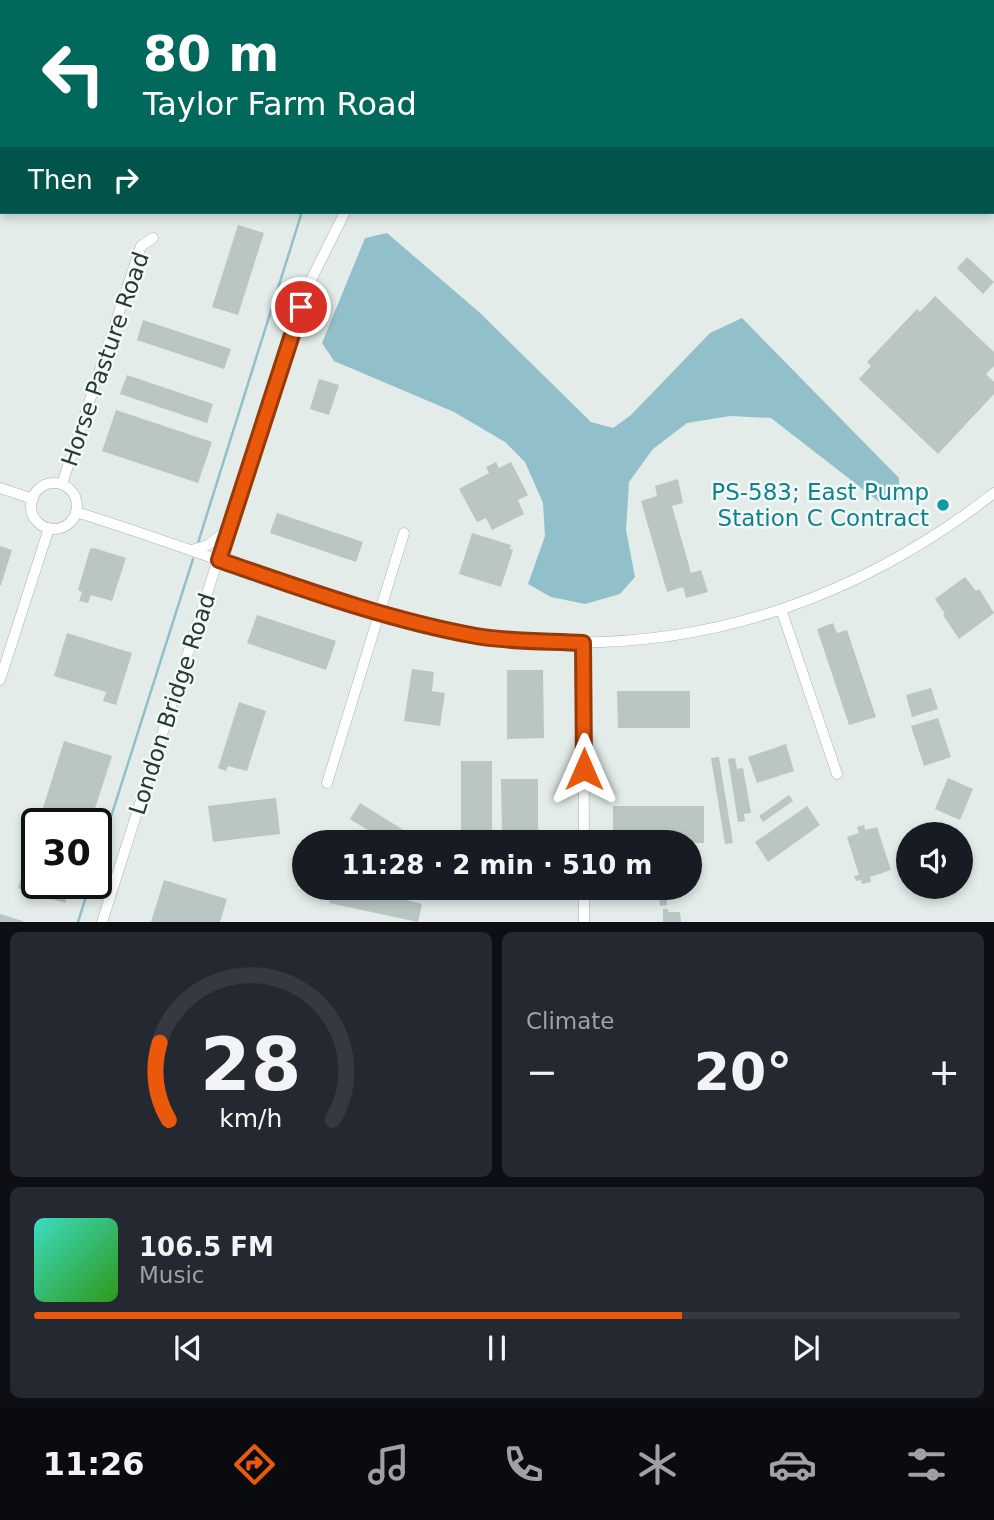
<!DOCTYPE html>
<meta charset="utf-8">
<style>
:root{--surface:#171b24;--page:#242831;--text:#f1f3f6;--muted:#9ea1a6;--line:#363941;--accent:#ea580c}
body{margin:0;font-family:"DejaVu Sans",sans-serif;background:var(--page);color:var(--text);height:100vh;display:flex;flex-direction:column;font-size:26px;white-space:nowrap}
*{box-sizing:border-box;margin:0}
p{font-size:23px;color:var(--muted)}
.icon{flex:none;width:38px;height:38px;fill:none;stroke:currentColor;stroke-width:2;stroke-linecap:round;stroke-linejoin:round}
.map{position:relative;height:922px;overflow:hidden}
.side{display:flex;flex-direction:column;gap:10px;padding:10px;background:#0d0f14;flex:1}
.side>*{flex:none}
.guide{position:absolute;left:0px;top:0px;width:994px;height:214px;box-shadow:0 4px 10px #0003;background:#00695c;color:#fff;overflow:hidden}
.tools{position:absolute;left:896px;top:822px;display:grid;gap:14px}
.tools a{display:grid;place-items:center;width:77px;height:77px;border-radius:50%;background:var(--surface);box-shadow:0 4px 10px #0003;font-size:35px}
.speed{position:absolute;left:21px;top:808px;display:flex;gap:14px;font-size:35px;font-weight:700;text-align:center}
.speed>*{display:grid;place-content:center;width:91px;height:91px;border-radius:50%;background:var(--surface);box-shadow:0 4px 10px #0003;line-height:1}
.speed .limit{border:4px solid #111;border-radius:10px;background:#fff;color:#111}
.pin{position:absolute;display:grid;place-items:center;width:60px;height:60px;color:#fff;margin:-30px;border:4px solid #fff;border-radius:50%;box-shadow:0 2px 7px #0007}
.me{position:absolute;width:77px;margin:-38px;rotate:0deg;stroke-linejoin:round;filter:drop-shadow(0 0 5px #0008)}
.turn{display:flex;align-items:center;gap:24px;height:147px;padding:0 28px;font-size:32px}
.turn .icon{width:91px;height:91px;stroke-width:2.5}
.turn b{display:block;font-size:49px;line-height:60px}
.then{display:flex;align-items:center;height:66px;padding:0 28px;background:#0003;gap:14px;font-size:26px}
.big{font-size:52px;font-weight:700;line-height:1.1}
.side .card{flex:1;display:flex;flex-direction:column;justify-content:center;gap:10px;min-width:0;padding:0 24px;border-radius:10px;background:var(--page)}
.side .dial{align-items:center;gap:0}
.dial svg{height:182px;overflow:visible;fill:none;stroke:var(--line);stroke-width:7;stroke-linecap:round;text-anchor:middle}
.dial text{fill:var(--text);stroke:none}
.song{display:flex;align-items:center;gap:21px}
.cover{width:84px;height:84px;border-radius:10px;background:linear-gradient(135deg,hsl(170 70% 55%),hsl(110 70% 35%))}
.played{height:7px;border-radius:4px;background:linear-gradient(90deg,var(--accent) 70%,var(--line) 70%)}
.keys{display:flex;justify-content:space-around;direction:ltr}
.heat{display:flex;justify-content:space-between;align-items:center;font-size:38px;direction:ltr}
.side .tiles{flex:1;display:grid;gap:10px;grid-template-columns:1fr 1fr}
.card:last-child{grid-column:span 2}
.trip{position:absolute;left:292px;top:830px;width:410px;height:70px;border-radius:35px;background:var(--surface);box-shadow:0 4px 10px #0003;font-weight:700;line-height:70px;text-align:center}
.tabs{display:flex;height:112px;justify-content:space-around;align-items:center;background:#090b0e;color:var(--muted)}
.tabs .icon{width:49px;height:49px}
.tabs .selected{color:var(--accent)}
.tabs b{font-size:32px;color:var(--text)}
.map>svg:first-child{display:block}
.water{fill:#91c0cb}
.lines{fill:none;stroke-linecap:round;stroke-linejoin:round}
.stream{stroke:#91c0cb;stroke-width:2.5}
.building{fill:#b9c6c1}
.minor-casing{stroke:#a6b3af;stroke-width:11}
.major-casing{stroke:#c2c8c7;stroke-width:14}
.minor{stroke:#fff;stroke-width:10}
.major{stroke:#6c9d93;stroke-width:12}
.route-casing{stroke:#983908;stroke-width:18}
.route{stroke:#ea580c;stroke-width:12}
.culture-dot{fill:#0f9aa8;stroke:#f4f8f6;stroke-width:2.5}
.labels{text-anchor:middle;stroke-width:5;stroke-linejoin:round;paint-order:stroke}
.street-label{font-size:23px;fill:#253b36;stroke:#f4f8f6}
.culture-label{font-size:23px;fill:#0d838f;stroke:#f4f8f6;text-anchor:end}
</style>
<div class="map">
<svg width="994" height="922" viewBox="0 0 994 922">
<rect width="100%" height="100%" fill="#e3ece8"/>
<path class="water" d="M387,233L479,312L591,422L613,428L631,415L710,333L742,318L899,478V502L878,501L771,418L730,416L687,423L653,449L629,482L626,530L635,577L620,594L585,604L551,597L528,584L545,536L543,503L525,462L505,442L454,412L334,361L322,343L365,238Z"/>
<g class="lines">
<path class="stream" d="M51,0L52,2
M197,546L301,215L299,212
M96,864L193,559
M78,922L90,884"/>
</g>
<path class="building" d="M238,225L264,233L238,315L212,307Z
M967,257L994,282L983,294L957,268Z
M935,296L994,352V366L986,374L994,382V394L938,454L859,379L871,366L867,362L917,309L920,312Z
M143,320L231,349L224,369L137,340Z
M127,375L213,404L207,423L120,394Z
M319,379L339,385L329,415L310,409Z
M116,410L212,442L198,483L102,451Z
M496,462L499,468L511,462L528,495L518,500L524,514L492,530L486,518L477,522L459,489L489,473L486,467Z
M678,479L683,503L672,506L691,573L701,570L708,592L686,598L683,587L667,592L641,501L657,496L655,486Z
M943,500L948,505L942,510L938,504Z
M277,513L363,542L356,562L270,533Z
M472,533L511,545L510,549L513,550L501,587L459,574Z
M0,546L12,550L1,585H0Z
M94,548L126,558L112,601L91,595L88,603L79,601L82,592L78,590L90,549Z
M965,577L976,591L979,589L994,613L959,639L943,615L945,614L935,599Z
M257,615L336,641L326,670L247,643Z
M833,623L837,633L847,630L876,717L849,725L817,629Z
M67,633L132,653L116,705L103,701L106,692L54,676Z
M412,669L434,672L432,691L445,693L440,726L404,721Z
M507,670H543L544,738L507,739Z
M931,688L938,709L912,717L906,695Z
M617,691H690V728H618Z
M239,702L266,711L247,771L228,766L226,771L218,768Z
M938,718L951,757L924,766L911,726Z
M64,741L112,756L90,824H38Z
M786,744L794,771L757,783L748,757Z
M719,757L733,843L725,844L711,758Z
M735,758L737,769L743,768L751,813L744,814L745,821L738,822L728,759Z
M461,761H492V831H502L501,779H538V841H461Z
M948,778L973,789L960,820L935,809Z
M789,795L793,801L763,822L759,816Z
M276,798L280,834L213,842L208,806Z
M360,803L418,839L416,842H387L350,819Z
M613,806H704V843L613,842Z
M807,806L820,825L768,862L755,842Z
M864,825L865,830L877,827L891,870L870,877L871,882L862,884L861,880L856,881L854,876L859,875L847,837L859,833L857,827Z
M37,830V884H71L65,903L18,888Z
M164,880L227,899L220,922H151Z
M333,887H356L422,904L418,922L329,903Z
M666,887L667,905L660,906L659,897L663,896V888Z
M663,909H668V912H680L681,922H663Z
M0,914L23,921V922H0Z"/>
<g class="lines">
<defs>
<path id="minor" d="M504,2L506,0
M31 506a23 23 0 1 1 46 0a23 23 0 1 1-46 0Z
M62,484L141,246L153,238
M0,488L33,499
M76,512C209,553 338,609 475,635C501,640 527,641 554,642C717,648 866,593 994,493
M192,550L208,545L227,530
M781,609L837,774
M583,643L584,842
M0,680L49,528
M327,783L404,533
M584,887V922
M102,922L291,331L310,282L345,212"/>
<path id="major" d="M15,2L16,0
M0,47L2,42"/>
</defs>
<use href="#minor" class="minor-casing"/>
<use href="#major" class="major-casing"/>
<use href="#minor" class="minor"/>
<use href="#major" class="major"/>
</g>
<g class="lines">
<defs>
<path id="route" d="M301,307L219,560C303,589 388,620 476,636C511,642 548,641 583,643L584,769"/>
</defs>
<use href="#route" class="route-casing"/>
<use href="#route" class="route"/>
</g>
<circle class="culture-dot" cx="943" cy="505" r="7"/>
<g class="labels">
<g class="street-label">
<text transform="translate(105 359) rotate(-71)" y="8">Horse Pasture Road</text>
<text transform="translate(172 704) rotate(-72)" y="8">London Bridge Road</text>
</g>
<g class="culture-label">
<text x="929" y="500">PS-583; East Pump<tspan x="929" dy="26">Station C Contract</tspan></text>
</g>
</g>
</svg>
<div class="tools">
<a><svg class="icon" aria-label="sound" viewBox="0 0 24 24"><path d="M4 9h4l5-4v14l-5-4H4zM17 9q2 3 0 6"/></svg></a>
</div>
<div class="speed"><div class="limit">30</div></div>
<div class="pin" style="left:301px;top:307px;background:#d93025"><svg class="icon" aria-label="arrive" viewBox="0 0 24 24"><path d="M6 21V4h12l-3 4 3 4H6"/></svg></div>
<svg class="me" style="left:584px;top:769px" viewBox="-20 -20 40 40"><path d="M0-17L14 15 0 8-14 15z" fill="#ea580c" stroke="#fff" stroke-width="4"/></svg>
<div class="trip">11:28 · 2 min · 510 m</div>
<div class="guide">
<div class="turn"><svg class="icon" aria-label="left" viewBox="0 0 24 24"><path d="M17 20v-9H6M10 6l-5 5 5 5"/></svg><div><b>80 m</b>Taylor Farm Road</div></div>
<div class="then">Then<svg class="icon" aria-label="right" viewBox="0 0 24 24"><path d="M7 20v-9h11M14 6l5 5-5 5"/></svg></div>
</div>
</div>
<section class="side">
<div class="tiles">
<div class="card dial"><svg viewBox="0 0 100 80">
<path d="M14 69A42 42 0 1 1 86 69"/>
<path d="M14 69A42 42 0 0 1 10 35" stroke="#ea580c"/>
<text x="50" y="56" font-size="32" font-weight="700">28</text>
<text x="50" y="72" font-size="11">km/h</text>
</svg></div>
<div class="card"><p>Climate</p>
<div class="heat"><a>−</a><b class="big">20°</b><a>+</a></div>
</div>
<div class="card">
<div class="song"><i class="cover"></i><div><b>106.5 FM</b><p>Music</p></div></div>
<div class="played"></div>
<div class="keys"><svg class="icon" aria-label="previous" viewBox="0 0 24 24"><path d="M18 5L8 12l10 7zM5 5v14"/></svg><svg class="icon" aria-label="pause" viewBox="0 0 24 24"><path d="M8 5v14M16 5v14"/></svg><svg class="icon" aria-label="next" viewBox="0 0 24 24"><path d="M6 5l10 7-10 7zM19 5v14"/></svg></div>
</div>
</div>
</section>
<nav class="tabs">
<b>11:26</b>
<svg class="icon selected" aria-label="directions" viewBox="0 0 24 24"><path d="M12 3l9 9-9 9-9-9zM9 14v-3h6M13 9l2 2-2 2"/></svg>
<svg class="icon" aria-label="music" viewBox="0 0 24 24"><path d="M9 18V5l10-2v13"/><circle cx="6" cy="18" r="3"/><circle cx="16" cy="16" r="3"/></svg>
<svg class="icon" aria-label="phone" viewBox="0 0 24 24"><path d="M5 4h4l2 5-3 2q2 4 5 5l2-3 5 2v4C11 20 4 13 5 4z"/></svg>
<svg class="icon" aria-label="climate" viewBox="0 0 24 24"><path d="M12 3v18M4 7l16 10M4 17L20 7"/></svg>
<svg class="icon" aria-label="car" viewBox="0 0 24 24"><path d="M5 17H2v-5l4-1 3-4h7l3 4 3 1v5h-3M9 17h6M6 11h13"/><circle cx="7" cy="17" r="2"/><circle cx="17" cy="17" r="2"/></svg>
<svg class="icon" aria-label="filters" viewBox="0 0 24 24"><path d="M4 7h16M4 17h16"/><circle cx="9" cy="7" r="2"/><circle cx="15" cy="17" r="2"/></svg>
</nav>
